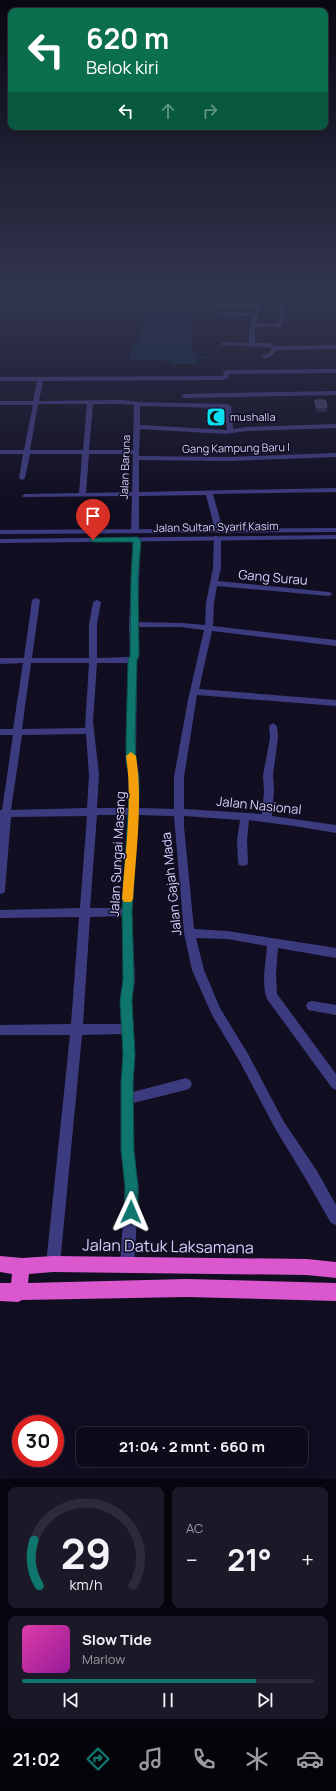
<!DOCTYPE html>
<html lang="id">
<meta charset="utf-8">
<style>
:root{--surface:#0d0a1a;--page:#1b1827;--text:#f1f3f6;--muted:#9a9aa2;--line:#2d2b39;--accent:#0f766e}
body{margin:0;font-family:Manrope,sans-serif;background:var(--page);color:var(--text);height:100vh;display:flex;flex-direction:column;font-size:15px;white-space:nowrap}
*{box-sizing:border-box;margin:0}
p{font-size:13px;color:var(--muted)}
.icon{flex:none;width:22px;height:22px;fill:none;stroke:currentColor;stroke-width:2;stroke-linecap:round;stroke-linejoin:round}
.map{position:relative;height:1479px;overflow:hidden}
.drawer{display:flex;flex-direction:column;gap:8px;padding:8px;background:#07060e;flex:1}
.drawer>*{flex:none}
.guide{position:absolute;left:8px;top:8px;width:320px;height:122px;border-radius:8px;box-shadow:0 4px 16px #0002,0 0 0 1px var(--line);background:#0b6e4f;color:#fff;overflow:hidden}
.speed{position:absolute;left:12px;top:1415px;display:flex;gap:8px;font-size:20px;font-weight:700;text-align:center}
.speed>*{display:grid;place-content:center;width:52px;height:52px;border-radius:50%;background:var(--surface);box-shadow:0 4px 16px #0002,0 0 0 1px var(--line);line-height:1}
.speed .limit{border:6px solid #d22;background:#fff;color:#111}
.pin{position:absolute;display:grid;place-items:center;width:34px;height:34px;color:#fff;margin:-41px -17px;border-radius:50% 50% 50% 0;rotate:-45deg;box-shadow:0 0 4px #0007}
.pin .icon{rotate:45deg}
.me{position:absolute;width:44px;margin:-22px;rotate:1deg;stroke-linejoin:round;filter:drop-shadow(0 0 3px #0008)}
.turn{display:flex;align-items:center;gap:14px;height:84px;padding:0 12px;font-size:18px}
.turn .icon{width:52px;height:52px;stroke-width:2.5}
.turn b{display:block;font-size:28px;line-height:34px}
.lanes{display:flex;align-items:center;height:38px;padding:0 12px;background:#0003;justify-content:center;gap:20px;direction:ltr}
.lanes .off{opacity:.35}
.big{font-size:30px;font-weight:700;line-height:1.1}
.drawer .card{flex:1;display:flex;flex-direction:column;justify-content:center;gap:6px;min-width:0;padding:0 14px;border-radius:8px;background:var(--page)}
.drawer .dial{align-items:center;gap:0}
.dial svg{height:104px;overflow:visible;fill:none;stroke:var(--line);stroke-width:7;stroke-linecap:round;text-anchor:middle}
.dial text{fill:var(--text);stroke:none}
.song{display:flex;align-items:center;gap:12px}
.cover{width:48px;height:48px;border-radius:6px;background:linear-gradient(135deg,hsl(320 70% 55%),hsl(300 70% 35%))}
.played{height:4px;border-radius:2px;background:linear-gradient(90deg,var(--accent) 80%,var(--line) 80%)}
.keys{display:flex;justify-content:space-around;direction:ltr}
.heat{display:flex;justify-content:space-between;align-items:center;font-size:22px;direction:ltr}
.drawer .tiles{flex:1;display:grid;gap:8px;grid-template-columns:1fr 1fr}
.card:last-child{grid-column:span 2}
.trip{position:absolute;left:76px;top:1427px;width:232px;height:40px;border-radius:8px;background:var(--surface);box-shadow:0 4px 16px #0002,0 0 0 1px var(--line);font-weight:700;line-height:40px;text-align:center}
.tab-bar{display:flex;height:64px;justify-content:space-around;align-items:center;background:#05040a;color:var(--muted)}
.tab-bar .icon{width:28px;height:28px}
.tab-bar .selected{color:var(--accent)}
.tab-bar b{font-size:18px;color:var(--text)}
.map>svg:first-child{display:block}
.water{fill:#102545}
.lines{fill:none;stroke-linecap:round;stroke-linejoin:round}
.minor{fill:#3d3b7f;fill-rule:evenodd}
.tertiary{fill:#3d3b7f;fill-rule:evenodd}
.trunk{fill:#da57ce;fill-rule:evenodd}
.wall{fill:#2f284f}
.building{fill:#403a62;stroke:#58527a}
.route{fill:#0f766e;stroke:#0a4d48}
.slow{fill:#f59e0b}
.labels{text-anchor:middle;stroke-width:3;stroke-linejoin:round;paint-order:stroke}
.far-poi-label{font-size:11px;fill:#d5d1fd;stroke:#110e22;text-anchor:start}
.far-street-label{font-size:11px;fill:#d5d1fd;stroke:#110e22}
.street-label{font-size:13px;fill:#d5d1fd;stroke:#110e22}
.near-street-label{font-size:16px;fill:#d5d1fd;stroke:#110e22}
</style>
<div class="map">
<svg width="336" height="1479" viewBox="0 0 336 1479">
<rect width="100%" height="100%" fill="#110e22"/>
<path class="water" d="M147,295H193L192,350L196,351L199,357L208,356L207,359H196L199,364H171V361L129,359L131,348L137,341L144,318L143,297Z"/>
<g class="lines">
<path class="minor" d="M260,293H264L256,324H278L282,297L332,296L334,297L332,298L286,299L282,327H255V343H269L276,346L336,345V349L277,350C273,355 269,359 262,358V356L269,353L272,349L268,347L221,345V343L223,342L249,343V329L253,316L217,315L214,313L215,312L254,313L256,307L215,305L213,304V303L256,304Z
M336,369V373L229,374V378L221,380L43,381L39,401L123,400L137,402L228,404L231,406L233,429L246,427L336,424V428L246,431L226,434L140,429L139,456L227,457L336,453V457L227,461L139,460V492L336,488V492L213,494L223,530L222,532H216L215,530L206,495L139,496V531L135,533L131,531L132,496L23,497L22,496L25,494L79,493L82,454H30L25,478L22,480L19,478L23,454H0V450H24L33,405H0V401H33L37,381H0V377L221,376H224L223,372L226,370ZM38,404H87L83,450H30ZM93,404H123L134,405L133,450H89ZM140,406L225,408L227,430L140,425ZM89,454H133L132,492L86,493Z
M336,391V395L184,398L181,396L184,394Z
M214,536H217L221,538V568L218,581L329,592L333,594L329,596L217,586L214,603L213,626L336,640V646L212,631L199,689L336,700V706L197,695L184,777V809L262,814L264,791L263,775L270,738L269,726L273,723L277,726L278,738L273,775L274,791L272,816L336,825V833L294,826L249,820L247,840L248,862L247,865L243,866L239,865L238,862L237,840L240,820L184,816V827L194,929L227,931L336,948V958L278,948L276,974L277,994L336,1074V1090L332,1088L267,999C261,985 266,961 267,946L227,939L196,938L204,970L220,1008L248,1054L284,1122L317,1171L336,1205V1225L331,1223L307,1181L276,1130L240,1062L212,1015L192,970L184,933L174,816L138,815L132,912L135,980L132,1001L135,1054L133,1092L186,1078L190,1080L192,1084L190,1088L186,1090L133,1103V1150L139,1187L134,1266L132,1271L127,1273L122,1271L120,1266L125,1187L121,1150V1083L123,1054L122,1034L82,1035L60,1264L58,1269L53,1271L48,1269L46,1264L70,1035H0V1025L71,1024L79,917L0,918V910L80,908L87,816L11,817L5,890L4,893L0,894V810H2L13,735H0V729H13L23,663L0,664V658H24L32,600L36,598L40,600L32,658H89V624L93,602L97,600L101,602L97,624V658L130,657L129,624L133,539L137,537L141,539L137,622L181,623L205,625L206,603L213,568ZM137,627H181L204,630L188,700L174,777V809L138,808L139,776L136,762L137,660L139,655ZM31,663H89L85,728L22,729ZM97,663H129L126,762L129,776V808H97L99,775L93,721ZM86,734L89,775L87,808L11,810L22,735ZM97,815H128L122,908H90ZM122,916L123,980L120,1001L121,1024H83L90,917Z
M312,1001L336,1005V1015L308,1010L306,1006L308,1002Z"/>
<path class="tertiary" d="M336,528V532L0,534V530Z
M336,535V539L0,543V539Z"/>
<path class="trunk" d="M0,1256L22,1258L53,1256L307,1259L336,1262V1278L307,1275L53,1272L29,1274L28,1283L187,1279L336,1283V1301L187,1297L22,1300L18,1302L0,1301V1283H11L12,1274L0,1272Z"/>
</g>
<path class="wall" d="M315,400L327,407L326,412H317L314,404Z"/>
<path class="building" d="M315,400H325L327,407H317Z"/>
<linearGradient id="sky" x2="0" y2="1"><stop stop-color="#090813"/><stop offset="0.59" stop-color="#32364f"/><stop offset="1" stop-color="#32364f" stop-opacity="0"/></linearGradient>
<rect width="336" height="500" fill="url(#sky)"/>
<path class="route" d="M137,537L141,540L138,578L139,656L137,660L135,739L136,762L139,776V797L132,912L134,980L132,1001L135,1054L133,1083L134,1150L138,1187V1212L136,1216L131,1218L126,1216L124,1212L125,1187L121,1150V1083L123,1054L120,1001L123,980L122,912L129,797V776L126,762V739L128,660L130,656L131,578L133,542H93L89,540L93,538Z"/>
<path class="slow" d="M131,752L136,756C143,802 136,852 133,899L131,902H124L122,899C125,852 133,802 126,756Z"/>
<defs>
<symbol id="mosque-square" viewBox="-11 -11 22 22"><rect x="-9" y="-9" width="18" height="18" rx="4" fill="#0adef0" stroke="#110e22"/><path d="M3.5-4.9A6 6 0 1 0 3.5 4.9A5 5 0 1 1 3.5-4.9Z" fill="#111"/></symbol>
</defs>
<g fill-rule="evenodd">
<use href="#mosque-square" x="205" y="406" width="22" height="22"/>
</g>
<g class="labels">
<g class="far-poi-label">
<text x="230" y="421">mushalla</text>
</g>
<g class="far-street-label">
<text transform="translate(236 448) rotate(-1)" y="4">Gang Kampung Baru I</text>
<text transform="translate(125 467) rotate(-88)" y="4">Jalan Baruna</text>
<text transform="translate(216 527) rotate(-1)" y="4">Jalan Sultan Syarif Kasim</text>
</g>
<g class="street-label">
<text transform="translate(273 577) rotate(5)" y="5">Gang Surau</text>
<text transform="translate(259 805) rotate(6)" y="5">Jalan Nasional</text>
<text transform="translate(117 854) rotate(-87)" y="5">Jalan Sungai Masang</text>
<text transform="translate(171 884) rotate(-96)" y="5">Jalan Gajah Mada</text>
</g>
<g class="near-street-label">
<text transform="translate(168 1246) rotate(1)" y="6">Jalan Datuk Laksamana</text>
</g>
</g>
</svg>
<div class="speed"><div class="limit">30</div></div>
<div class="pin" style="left:93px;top:540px;background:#d93025"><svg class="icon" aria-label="arrive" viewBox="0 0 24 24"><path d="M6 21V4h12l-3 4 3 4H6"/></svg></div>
<svg class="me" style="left:131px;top:1212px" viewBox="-20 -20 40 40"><path d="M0-17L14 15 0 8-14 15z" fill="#0f766e" stroke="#fff" stroke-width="4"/></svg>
<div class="trip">21:04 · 2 mnt · 660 m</div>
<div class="guide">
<div class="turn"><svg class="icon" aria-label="left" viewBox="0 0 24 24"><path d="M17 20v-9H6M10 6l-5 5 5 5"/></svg><div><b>620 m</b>Belok kiri</div></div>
<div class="lanes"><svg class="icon" aria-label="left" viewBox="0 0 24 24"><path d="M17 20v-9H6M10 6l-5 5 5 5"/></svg><svg class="icon off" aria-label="ahead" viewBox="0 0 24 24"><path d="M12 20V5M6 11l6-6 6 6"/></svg><svg class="icon off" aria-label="right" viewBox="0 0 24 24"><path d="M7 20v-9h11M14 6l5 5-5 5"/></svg></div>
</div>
</div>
<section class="drawer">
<div class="tiles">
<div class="card dial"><svg viewBox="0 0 100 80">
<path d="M14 69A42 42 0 1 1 86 69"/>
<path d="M14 69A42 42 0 0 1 10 34" stroke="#0f766e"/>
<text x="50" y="56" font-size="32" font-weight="700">29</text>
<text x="50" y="72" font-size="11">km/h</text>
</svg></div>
<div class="card"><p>AC</p>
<div class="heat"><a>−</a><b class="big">21°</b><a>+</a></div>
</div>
<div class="card">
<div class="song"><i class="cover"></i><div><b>Slow Tide</b><p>Marlow</p></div></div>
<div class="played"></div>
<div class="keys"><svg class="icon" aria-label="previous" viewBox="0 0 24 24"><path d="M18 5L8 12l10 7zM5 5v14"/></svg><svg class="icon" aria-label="pause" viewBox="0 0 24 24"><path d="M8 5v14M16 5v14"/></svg><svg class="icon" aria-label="next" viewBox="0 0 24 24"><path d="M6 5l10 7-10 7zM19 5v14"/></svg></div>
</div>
</div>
</section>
<nav class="tab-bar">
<b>21:02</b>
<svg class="icon selected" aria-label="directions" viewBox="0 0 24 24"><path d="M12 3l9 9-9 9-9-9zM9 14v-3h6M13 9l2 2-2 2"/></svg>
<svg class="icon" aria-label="music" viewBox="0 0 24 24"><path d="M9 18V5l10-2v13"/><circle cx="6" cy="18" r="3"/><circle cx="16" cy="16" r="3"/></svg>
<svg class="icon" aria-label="phone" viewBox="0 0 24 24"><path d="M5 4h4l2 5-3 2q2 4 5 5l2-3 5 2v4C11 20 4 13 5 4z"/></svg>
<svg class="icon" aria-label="climate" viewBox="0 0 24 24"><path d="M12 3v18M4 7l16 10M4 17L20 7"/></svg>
<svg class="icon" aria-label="car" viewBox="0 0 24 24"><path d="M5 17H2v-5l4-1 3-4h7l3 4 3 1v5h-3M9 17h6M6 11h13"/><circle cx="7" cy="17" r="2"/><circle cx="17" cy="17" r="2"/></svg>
</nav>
